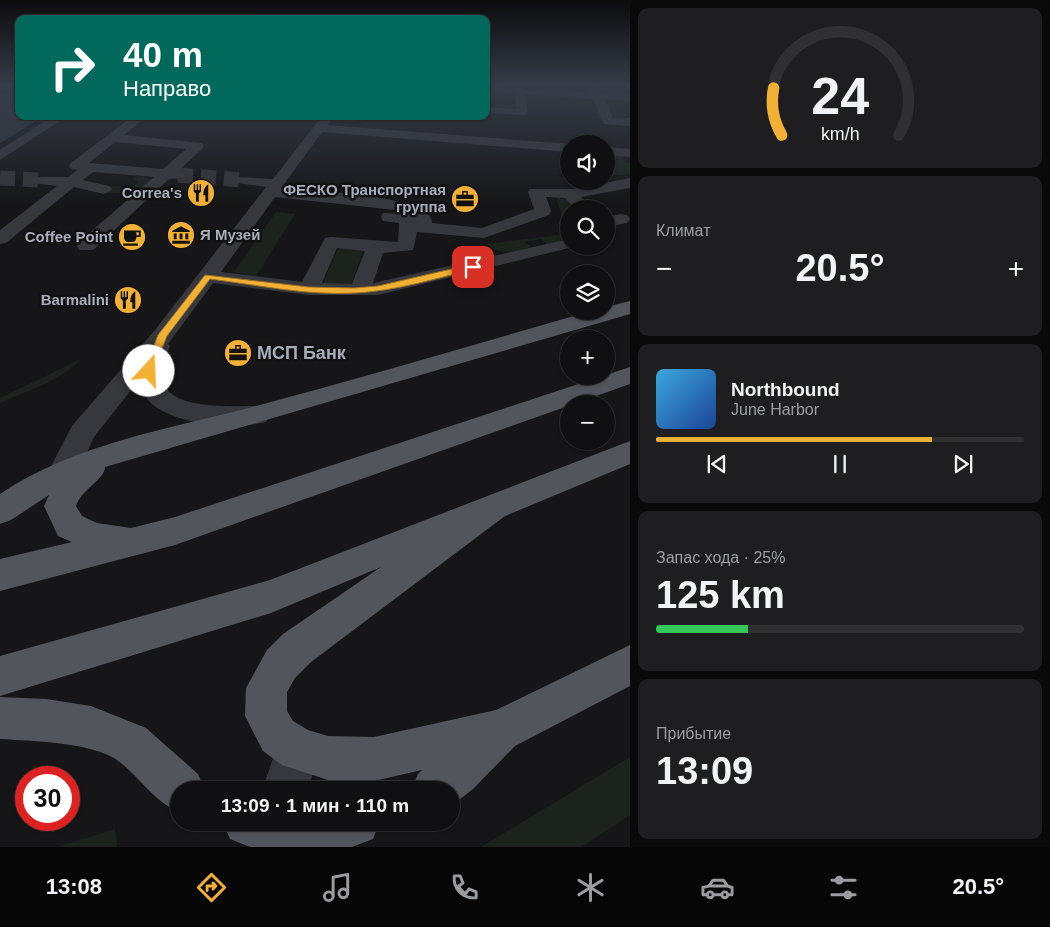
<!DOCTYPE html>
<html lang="ru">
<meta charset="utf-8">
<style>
:root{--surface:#101012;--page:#1e1e20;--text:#f1f3f6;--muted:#9c9d9f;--line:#303032;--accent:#f2b134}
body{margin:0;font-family:Helvetica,sans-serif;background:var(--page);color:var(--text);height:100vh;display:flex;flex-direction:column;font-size:19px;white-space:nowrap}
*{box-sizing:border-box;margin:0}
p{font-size:16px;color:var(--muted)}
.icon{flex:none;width:28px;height:28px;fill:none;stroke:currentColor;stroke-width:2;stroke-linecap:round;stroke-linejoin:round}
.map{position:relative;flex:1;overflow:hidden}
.sheet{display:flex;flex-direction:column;gap:8px;padding:8px;background:#09090a;width:420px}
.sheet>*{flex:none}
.guide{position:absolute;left:15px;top:15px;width:475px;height:105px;border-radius:10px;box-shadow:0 1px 4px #0004,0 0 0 1px var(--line);background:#00695c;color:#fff;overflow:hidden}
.tools{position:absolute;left:560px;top:135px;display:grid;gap:10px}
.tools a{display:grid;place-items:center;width:55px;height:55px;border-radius:50%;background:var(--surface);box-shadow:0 1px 4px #0004,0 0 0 1px var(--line);font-size:25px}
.speed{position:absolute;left:15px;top:766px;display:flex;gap:10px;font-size:25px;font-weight:700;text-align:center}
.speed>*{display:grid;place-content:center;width:65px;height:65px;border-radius:50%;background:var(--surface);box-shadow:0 1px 4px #0004,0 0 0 1px var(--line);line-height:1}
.speed .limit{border:8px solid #d22;background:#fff;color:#111}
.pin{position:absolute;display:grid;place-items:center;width:42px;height:42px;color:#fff;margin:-21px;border-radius:10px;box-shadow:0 2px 8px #0006}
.me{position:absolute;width:55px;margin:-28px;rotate:20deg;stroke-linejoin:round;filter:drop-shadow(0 0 4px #0008)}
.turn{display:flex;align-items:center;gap:18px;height:105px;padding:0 25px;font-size:22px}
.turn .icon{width:65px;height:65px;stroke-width:2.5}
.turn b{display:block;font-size:35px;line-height:42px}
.big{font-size:38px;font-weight:700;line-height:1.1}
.sheet .tile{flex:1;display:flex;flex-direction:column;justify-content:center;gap:8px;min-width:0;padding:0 18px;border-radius:10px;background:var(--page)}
.sheet .dial{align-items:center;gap:0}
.dial svg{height:130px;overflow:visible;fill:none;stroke:var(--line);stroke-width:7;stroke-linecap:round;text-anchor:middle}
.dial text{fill:var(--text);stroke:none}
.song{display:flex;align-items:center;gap:15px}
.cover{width:60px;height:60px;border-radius:8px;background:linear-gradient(135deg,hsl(200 70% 55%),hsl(220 70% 35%))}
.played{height:5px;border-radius:2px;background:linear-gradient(90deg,var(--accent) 75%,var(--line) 75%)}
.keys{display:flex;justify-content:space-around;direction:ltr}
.heat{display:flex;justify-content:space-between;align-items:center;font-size:28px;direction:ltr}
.charge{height:8px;border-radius:4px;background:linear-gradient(90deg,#34c759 25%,var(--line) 0)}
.trip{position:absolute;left:170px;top:781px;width:290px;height:50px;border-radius:25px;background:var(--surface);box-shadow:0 1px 4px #0004,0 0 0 1px var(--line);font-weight:700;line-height:50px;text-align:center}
.dock{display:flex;height:80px;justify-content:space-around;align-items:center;background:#060607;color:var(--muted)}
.dock .icon{width:35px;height:35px}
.dock .current{color:var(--accent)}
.dock b{font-size:22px;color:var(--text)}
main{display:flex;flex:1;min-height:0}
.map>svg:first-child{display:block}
.green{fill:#1c231d}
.water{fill:#2c353c}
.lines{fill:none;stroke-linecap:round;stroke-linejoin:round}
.minor-tunnel-far1{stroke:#333438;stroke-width:12;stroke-dasharray:12 5.5;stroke-linecap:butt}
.minor-tunnel{stroke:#333438;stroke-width:15;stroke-dasharray:15 8;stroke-linecap:butt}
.minor{fill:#37383d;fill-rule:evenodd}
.major{fill:#53555c;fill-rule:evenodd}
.route{fill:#f2b134;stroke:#9d7322}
.labels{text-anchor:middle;stroke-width:5;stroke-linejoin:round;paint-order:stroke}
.far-poi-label{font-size:15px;font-weight:bold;fill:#a8adb8;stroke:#111113;text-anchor:end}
.poi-label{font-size:18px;font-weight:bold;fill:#a8adb8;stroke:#111113;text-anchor:start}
</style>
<main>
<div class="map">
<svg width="630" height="847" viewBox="0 0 630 847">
<rect width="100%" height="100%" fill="#161618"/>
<path class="green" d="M606,155L622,156L625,163H630V174L606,176Z
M138,175L153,180C134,196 124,194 100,192L109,186L126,187L135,185L138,182L132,180Z
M556,197L565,199L576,209H569V240L547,244L541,239L525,242L531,247C515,253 499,255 486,244L568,234Z
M276,212L295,214L256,276L234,272Z
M339,246L364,249L350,287L323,283Z
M81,359C61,381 26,391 0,403V398Z
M630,757V815L581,847H481Z
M115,829L117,847H58Z"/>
<path class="water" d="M19,86V116H44L0,143V94Z"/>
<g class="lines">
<path class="minor-tunnel-far1" d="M592,86L596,92"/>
<path class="minor-tunnel" d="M178,175L243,180
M0,178L39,180"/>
<path class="minor" d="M0,86H10L0,91Z
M486,86L591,92L596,89L602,93L630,95V101L605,99L613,118H630V126L604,124L593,99L525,94L528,113L526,115L486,113V107L516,109L515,93L486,91Z
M53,116H67L0,160V150Z
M127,116H139L142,120L124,135L202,143L204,146L202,149L178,171L185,175L183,178L169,179L93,250H79L77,246L79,242L154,177L93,172L83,180L109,186L112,189L109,192L104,194L74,187L6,243L0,244V230L57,186L34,183L31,180L34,177H68L77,170L71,169L69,166L71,163L129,119ZM115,142L186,149L163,169L89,163Z
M322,116H334L327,125L569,144V152L322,132L281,188C305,191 435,194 432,223L482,228L534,209L528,192L530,189H573L630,178V188L581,197L594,209H575L565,198L546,197L551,211L549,215L484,238L417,232L413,250L383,253L373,283L569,239V246H577L378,295H309L213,283L168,344L170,346C166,359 161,371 165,384C172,410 235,406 256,406L266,408L270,415L266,422C233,431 143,425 139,380L94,437L73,482L62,485L51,482L47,474L72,426L155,330L266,187L238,183L235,180L238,177L273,179ZM275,197L396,210L408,214L383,213L381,217L383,221L399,223L398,242L331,237L325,238L302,282L221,272ZM337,248L365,251L352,284L322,283Z
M606,147L630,149V157L606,155Z
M621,214L627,215L630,219L627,223L606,227V217Z
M298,727L314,733L320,749L308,790H262L282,733Z"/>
<path class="major" d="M630,301V314L105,467C105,479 81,490 76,506L82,516L97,523L131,528L175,517L630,367V384L175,545L0,591V559L72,542L58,536L44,506L49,495L11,520L0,524V494C76,443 170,429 256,406C368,376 480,343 591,311H606V307Z
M630,441V464L505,516L311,662L295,678L287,692V711L293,721L308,730L328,736L374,737L496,710L630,645V686L515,746L473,789L451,806V790H411L418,774L422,770L374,781L328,780L282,765L263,751L245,716L246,688L267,650L283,634L381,567L271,613L0,696V656L270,580Z
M0,697L46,699L91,706L146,728L198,774L205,790H179V812C153,801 139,776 117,760C91,742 31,741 0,739Z
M223,822H380L373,839L352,847H250L230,839Z"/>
</g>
<linearGradient id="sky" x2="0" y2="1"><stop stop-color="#0c0c0d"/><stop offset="0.42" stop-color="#363c48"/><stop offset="1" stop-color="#363c48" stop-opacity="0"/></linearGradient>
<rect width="630" height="204" fill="url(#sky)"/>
<path class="route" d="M473,264L476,265V269C437,278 396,291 356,293C307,296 258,285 210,279L167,336L152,373H145L144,371L158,335L205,275L309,287L354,288L378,286Z"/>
<defs>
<symbol id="restaurant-disc" viewBox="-11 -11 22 22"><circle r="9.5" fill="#f2b134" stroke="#111113"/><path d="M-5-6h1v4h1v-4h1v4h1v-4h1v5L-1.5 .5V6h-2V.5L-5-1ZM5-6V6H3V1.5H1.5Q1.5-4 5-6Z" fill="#111"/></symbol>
<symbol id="office-disc" viewBox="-11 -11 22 22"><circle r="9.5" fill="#f2b134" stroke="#111113"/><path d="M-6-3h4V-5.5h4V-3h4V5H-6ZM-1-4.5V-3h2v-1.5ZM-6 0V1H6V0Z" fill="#111"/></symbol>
<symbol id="museum-disc" viewBox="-11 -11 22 22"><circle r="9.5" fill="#f2b134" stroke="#111113"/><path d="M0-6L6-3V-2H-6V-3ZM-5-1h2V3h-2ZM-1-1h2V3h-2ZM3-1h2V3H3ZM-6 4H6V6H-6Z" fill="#111"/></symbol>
<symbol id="cafe-disc" viewBox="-11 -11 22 22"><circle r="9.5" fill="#f2b134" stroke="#111113"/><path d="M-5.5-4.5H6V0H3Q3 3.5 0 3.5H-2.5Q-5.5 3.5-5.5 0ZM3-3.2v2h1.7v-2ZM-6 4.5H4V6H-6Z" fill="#111"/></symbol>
</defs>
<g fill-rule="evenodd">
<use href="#restaurant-disc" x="185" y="177" width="32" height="32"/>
<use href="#office-disc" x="449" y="183" width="32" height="32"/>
<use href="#museum-disc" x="165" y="219" width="32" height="32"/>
<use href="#cafe-disc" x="116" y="221" width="32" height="32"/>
<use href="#restaurant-disc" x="112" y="284" width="32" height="32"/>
<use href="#office-disc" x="222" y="337" width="32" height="32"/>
</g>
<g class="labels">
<g class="far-poi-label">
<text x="446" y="195">ФЕСКО Транспортная<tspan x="446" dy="17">группа</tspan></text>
<text x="182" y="198">Correa's</text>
<text x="200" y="240" text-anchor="start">Я Музей</text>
<text x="113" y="242">Coffee Point</text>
<text x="109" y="305">Barmalini</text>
</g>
<g class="poi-label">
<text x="257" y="359">МСП Банк</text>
</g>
</g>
</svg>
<div class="tools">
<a><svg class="icon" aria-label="sound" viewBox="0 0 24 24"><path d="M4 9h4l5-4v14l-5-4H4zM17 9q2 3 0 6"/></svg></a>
<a><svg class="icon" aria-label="search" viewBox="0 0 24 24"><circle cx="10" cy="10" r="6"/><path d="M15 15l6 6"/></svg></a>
<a><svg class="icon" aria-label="layers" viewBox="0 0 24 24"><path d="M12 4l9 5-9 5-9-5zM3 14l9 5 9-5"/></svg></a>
<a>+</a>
<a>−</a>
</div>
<div class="speed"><div class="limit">30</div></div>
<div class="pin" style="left:473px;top:267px;background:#d93025"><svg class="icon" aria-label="arrive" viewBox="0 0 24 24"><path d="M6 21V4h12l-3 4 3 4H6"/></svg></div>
<svg class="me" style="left:149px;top:371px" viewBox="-20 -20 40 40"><circle r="19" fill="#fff"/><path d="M0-13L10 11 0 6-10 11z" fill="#f2b134"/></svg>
<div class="trip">13:09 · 1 мин · 110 m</div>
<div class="guide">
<div class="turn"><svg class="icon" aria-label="right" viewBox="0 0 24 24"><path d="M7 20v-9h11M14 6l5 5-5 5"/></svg><div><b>40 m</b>Направо</div></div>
</div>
</div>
<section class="sheet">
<div class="tile dial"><svg viewBox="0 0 100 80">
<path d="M14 69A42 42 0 1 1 86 69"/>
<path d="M14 69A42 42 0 0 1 9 40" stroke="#f2b134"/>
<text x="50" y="56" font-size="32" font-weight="700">24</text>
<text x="50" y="72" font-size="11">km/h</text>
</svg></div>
<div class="tile"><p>Климат</p>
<div class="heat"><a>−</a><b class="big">20.5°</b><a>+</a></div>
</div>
<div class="tile">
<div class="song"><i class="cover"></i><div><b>Northbound</b><p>June Harbor</p></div></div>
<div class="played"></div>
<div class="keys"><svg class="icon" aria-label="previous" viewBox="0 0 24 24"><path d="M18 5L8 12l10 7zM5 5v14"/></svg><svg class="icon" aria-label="pause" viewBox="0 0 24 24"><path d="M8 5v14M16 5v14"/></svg><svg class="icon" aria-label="next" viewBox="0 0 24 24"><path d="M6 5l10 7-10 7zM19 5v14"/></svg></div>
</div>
<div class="tile"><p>Запас хода · 25%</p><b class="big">125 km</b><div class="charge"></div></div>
<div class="tile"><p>Прибытие</p><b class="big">13:09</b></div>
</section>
</main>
<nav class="dock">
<b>13:08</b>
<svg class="icon current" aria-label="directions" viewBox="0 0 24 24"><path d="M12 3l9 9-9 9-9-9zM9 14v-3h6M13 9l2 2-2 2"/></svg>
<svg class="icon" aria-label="music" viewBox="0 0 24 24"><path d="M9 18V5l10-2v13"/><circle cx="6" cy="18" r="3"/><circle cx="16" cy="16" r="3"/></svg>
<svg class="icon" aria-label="phone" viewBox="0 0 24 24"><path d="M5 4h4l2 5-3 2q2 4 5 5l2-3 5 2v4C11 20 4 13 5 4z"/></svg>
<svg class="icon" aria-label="climate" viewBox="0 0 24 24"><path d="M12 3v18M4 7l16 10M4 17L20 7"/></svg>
<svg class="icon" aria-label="car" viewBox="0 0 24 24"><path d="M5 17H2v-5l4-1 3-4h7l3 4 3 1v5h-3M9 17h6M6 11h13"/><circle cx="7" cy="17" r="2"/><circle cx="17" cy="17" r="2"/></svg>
<svg class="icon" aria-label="filters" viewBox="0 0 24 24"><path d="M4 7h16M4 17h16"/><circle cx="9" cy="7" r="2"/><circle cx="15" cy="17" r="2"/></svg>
<b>20.5°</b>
</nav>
